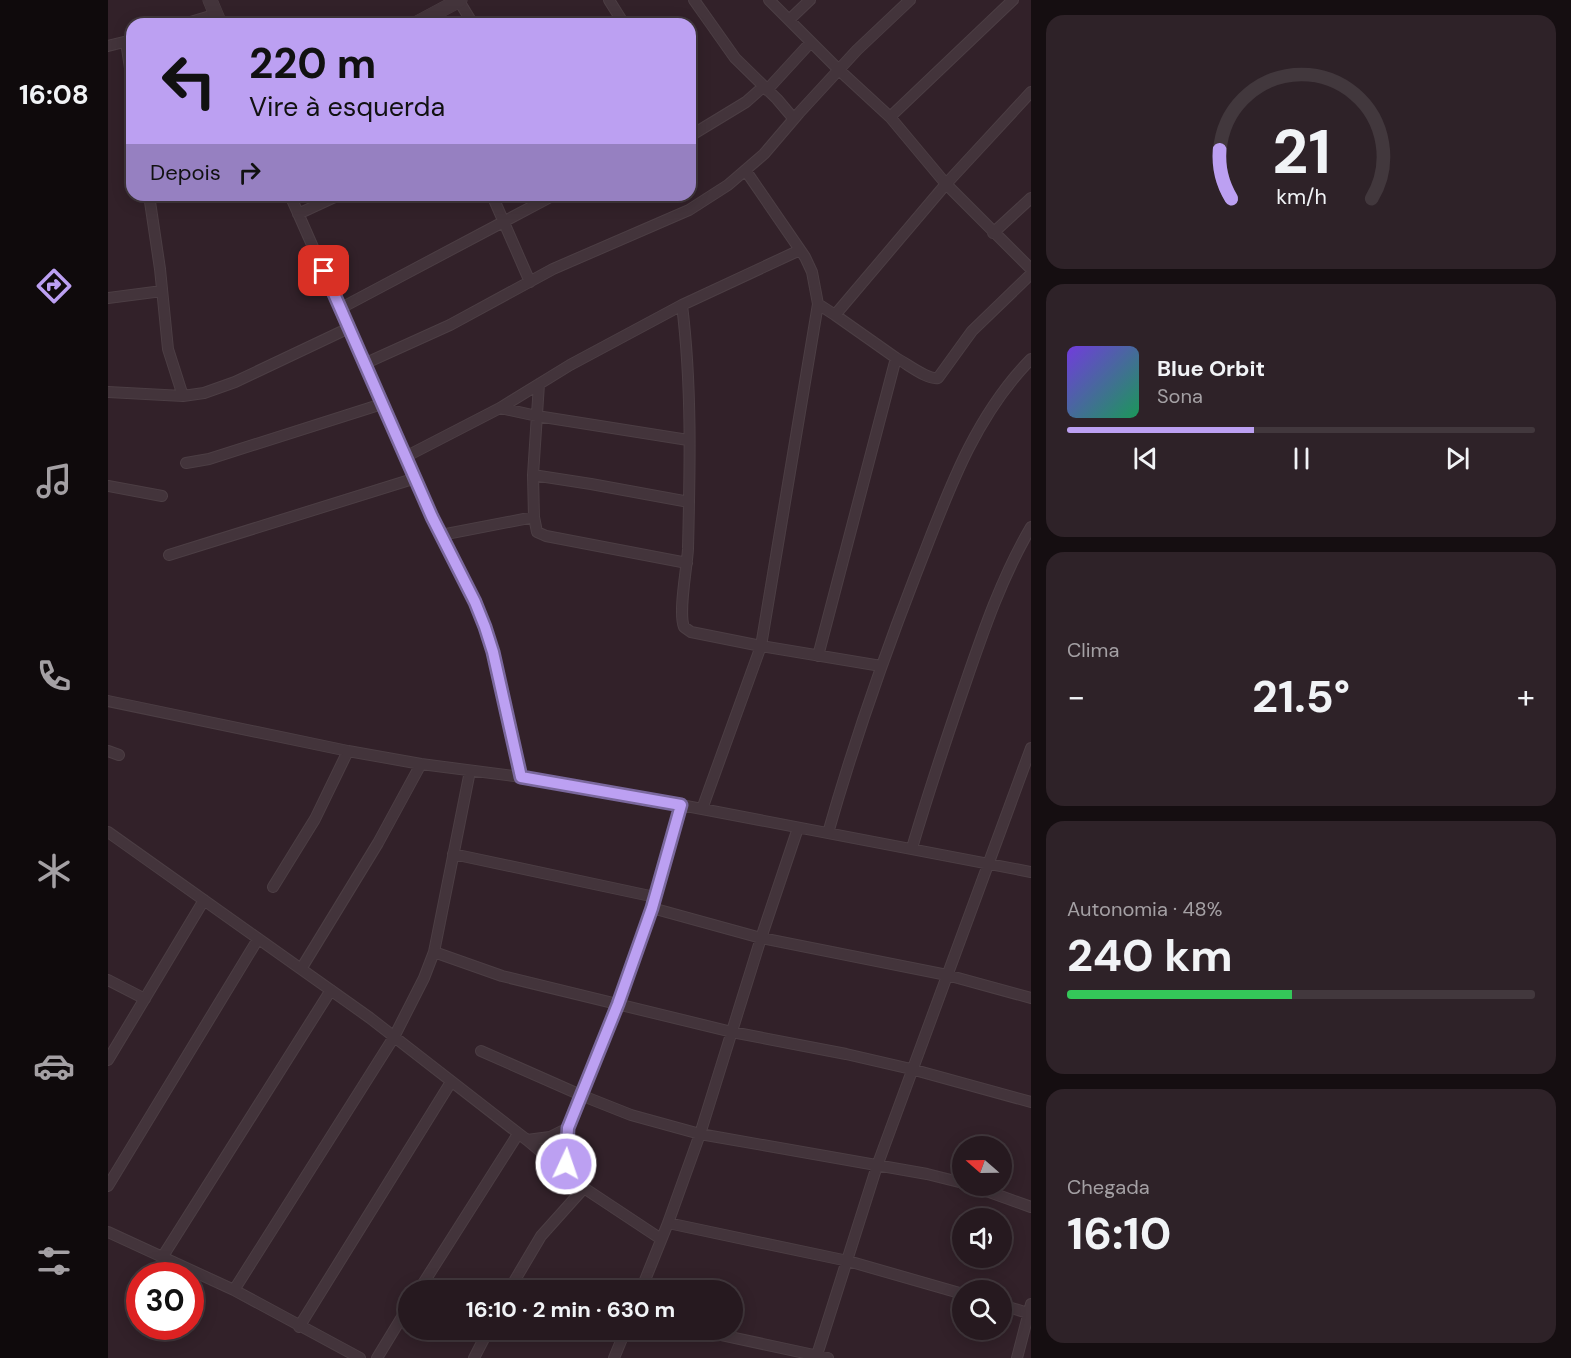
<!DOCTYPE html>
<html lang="pt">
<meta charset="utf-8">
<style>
:root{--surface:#26191f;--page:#2e2228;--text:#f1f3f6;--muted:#a4a0a4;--line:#42383d;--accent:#bca0f2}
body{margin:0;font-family:"DM Sans",sans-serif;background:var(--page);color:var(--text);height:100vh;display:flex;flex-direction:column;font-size:22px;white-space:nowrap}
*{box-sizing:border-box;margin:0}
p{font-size:20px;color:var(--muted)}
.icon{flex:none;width:33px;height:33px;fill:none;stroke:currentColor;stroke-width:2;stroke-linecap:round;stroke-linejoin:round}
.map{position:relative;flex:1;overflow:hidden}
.panel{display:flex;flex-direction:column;gap:15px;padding:15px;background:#150e11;width:540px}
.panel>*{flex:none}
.banner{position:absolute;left:18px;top:18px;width:570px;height:183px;border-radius:18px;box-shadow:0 3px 15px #0003,0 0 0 2px var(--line);background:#bca0f2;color:#111;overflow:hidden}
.needle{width:39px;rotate:290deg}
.controls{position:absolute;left:844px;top:1136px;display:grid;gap:12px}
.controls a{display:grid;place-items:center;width:60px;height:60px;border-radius:50%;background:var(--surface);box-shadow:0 3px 15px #0003,0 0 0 2px var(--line);font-size:30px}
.speed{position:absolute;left:18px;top:1262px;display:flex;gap:12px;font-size:30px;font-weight:700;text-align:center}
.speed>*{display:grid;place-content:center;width:78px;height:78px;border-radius:50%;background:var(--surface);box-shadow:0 3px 15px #0003,0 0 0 2px var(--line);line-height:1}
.speed .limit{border:9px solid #d22;background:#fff;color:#111}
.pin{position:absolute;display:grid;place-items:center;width:51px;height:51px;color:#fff;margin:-26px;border-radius:12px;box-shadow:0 3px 9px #0006}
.me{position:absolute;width:66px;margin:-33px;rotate:3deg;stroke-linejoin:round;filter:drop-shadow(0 0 4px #0008)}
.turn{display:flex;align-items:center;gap:21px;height:126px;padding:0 24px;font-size:27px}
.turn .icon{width:78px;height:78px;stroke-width:2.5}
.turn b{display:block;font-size:42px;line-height:51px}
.then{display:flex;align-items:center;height:57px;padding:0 24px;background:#0003;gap:12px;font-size:22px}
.big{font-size:45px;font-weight:700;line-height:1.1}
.panel .widget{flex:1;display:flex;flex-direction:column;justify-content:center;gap:9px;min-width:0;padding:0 21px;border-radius:18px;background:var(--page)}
.panel .dial{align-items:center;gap:0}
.dial svg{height:156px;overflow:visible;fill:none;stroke:var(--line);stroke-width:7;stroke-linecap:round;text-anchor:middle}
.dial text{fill:var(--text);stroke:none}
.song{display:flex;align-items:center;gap:18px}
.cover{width:72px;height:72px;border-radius:9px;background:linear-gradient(135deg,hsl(260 70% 55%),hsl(150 70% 35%))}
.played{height:6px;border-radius:3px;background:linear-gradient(90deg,var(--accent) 40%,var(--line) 40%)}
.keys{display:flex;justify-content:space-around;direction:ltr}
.heat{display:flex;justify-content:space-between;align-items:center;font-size:33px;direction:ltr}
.charge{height:9px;border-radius:4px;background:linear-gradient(90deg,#34c759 48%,var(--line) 0)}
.trip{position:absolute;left:290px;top:1280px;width:345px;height:60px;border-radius:30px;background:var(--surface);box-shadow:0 3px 15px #0003,0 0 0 2px var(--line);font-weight:700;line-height:60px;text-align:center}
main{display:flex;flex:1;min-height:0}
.tabs{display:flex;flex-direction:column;width:108px;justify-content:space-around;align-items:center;background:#0f0a0c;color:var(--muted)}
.tabs .icon{width:42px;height:42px}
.tabs .active{color:var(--accent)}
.tabs b{font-size:27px;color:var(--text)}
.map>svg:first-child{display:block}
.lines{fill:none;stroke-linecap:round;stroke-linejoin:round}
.minor-casing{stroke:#4c3e44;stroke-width:12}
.tertiary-casing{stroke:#4c3e44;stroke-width:15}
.minor{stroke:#43343b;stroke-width:10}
.tertiary{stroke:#43343b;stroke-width:14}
.route-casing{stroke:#7a689d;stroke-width:15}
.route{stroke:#bca0f2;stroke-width:10}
</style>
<main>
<nav class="tabs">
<b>16:08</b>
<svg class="icon active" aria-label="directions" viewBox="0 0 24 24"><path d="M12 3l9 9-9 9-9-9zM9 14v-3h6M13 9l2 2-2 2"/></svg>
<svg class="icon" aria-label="music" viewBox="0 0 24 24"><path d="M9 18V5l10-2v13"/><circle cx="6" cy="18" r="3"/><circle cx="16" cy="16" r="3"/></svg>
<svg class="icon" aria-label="phone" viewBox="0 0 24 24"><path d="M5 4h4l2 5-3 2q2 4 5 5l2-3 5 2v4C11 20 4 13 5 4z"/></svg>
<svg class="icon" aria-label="climate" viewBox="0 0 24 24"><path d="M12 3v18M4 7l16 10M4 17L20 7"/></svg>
<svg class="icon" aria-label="car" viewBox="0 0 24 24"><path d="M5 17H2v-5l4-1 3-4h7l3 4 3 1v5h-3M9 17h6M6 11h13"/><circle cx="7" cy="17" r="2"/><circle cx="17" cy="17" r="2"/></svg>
<svg class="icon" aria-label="filters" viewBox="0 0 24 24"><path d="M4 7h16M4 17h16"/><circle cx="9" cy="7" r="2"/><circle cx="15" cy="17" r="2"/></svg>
</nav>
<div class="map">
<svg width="923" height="1358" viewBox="0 0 923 1358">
<rect width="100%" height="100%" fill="#322129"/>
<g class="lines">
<defs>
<path id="minor" d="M501,0L516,24
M586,0L627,58L669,99L686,119
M661,0L731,70L782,117L838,184L923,269
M351,1L365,24
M681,20L702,0
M76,24L109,14
M18,42L24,81
M0,46L24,40
M659,90L703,42
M782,117L905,0
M582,136L638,102L655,87
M41,195L52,269L60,349L75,396
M182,195L324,517L367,602L385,652L413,777
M384,195L422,282
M190,214L231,195
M885,233L923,198
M0,298L54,291
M710,304L727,315L838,184L923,92
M574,305C584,386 582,468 580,549C579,568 570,612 576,627L583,632L653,646L773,666
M233,308L446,195
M788,358C800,364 819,380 830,378L864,331L923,274
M258,363L342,325L445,269L581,210L620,185L656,154L691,113L749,50L802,0
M431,384L425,475L426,517L429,532L438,536L579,563
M0,392L75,396L96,393L127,382L241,328
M392,408L429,416L580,440
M299,456L392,408L462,365L574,305L692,250
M78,463L101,459L274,404
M425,475L483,484L581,502
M0,486L54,496
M333,535L426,517
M61,555L308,478
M710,656L788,358L727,315
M0,701L240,751L313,764L413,777L573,805L923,872
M0,751L11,755
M594,809L653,646L710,304L704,272L697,257L638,171
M0,832L262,1018L419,1140L476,1188L553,1239
M720,833C745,745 775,659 808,574C838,498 864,419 923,359
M804,848C819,797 836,746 853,696C873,638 892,580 923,527
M345,854L547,897
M165,887L207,819L240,751
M544,908L653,938L839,975L923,998
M326,952L394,976L624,1032L738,1054L803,1069L923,1102
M193,969L270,843L313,764
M0,980L37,999
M373,1051L475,1096L523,1115L592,1134L819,1174L855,1183
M0,1060L96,900
M419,1140L442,1137L460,1128L510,1004L544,908L573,805
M460,1174L458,1155L460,1128
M862,1185L923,1207
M0,1186L150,939
M560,1223L740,1261L855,1294
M0,1232L126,1290L252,1358
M55,1256L223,990
M126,1290L286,1037L316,978L326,952L362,771
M311,1290L410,1134
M401,1290L433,1236L476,1188
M533,1290L560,1223L592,1134L653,938L690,828
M894,1305L923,1314
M191,1327L343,1082
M585,1329L720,1358
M269,1358L300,1307
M366,1358L381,1329
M506,1358L518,1329
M708,1358L769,1166L923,748
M909,1358L923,1304"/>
<path id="tertiary" d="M102,0L112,24
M307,24L352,0"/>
</defs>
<use href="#minor" class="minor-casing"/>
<use href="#tertiary" class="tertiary-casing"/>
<use href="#minor" class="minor"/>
<use href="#tertiary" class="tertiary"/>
</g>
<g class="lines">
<defs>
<path id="route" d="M216,271L324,517L367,602L377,627L385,652L413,777L573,805L544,908L510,1004L460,1128L458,1164"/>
</defs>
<use href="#route" class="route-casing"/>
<use href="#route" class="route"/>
</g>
</svg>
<div class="controls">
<a><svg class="needle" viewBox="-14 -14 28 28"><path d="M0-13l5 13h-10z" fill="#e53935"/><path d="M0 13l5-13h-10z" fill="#a4a0a4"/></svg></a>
<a><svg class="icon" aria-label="sound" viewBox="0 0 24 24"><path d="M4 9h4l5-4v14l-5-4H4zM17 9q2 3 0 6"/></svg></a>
<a><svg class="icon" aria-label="search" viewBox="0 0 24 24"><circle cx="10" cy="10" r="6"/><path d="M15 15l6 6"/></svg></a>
</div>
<div class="speed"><div class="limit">30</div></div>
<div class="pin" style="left:216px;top:271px;background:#d93025"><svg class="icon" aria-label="arrive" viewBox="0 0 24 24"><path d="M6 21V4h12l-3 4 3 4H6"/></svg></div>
<svg class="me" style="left:458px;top:1164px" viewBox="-20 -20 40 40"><circle r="17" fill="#bca0f2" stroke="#fff" stroke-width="3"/><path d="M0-11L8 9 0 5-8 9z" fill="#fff"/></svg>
<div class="trip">16:10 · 2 min · 630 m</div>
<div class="banner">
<div class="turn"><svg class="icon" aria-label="left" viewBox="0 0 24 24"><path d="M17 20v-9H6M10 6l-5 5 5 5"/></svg><div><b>220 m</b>Vire à esquerda</div></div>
<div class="then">Depois<svg class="icon" aria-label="right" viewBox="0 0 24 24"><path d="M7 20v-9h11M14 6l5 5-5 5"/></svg></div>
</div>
</div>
<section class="panel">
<div class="widget dial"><svg viewBox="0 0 100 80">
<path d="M14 69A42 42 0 1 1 86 69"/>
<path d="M14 69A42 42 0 0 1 8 44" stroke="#bca0f2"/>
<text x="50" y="56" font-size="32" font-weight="700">21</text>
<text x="50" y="72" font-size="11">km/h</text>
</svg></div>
<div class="widget">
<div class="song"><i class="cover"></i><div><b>Blue Orbit</b><p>Sona</p></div></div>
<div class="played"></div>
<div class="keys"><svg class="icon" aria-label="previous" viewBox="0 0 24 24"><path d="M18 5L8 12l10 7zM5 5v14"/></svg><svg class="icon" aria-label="pause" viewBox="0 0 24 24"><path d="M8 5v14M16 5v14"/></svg><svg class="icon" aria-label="next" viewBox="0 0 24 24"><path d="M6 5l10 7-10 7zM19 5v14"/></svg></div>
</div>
<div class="widget"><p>Clima</p>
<div class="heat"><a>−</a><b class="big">21.5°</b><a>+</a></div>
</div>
<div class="widget"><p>Autonomia · 48%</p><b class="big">240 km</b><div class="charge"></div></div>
<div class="widget"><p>Chegada</p><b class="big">16:10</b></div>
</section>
</main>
